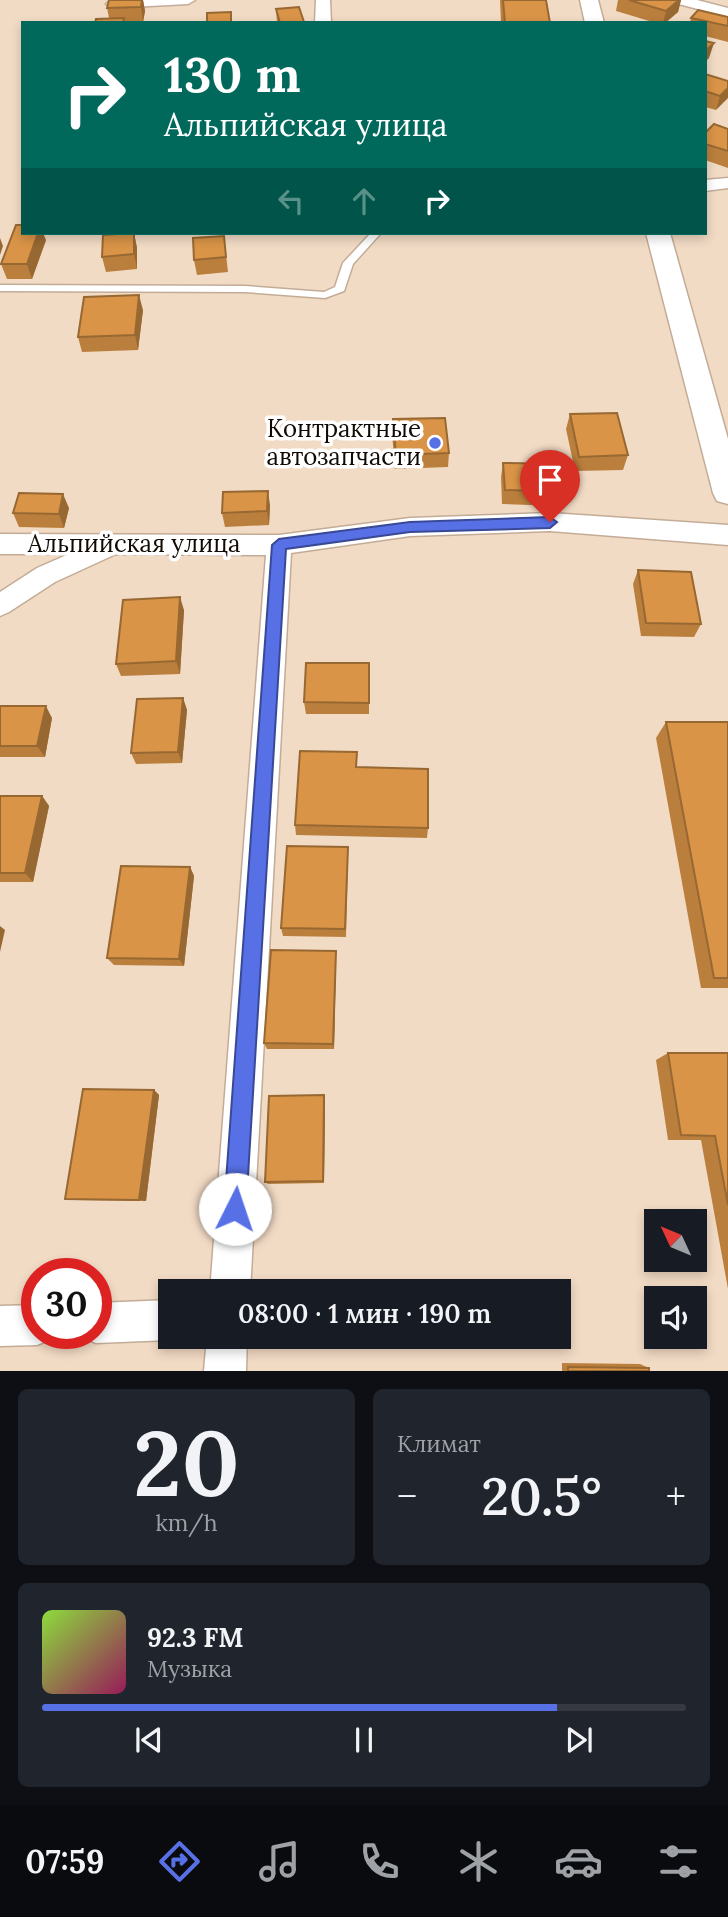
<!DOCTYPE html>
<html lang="ru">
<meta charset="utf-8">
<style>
:root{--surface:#171b24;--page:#20242c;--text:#f1f3f6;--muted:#9ea1a6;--line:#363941;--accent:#5770e6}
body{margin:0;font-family:Lora,serif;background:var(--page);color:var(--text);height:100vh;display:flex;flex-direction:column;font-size:26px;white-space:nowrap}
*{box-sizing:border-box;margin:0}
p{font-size:23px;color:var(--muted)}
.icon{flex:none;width:38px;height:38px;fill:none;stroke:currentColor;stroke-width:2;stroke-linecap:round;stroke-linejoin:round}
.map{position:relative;height:1371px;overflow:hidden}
.panel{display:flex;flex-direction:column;gap:18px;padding:18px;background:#0d0f14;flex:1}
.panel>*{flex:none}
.top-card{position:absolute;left:21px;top:21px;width:686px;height:214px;border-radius:0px;box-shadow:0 4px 10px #0003;background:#00695c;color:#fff;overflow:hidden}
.needle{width:46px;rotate:314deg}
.controls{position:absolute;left:644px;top:1209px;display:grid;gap:14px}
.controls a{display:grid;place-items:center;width:63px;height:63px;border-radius:0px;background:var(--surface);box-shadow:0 4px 10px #0003;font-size:35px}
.speed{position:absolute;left:21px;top:1258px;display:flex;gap:14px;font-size:35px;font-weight:700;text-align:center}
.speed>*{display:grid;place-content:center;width:91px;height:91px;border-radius:50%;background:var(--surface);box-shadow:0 4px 10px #0003;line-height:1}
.speed .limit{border:10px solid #d22;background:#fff;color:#111}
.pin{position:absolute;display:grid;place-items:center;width:60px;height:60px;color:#fff;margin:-72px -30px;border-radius:50% 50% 50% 0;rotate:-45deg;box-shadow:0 0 7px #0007}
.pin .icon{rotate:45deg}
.me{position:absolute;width:77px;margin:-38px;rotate:4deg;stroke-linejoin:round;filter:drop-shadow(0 0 5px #0008)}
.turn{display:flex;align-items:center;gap:24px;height:147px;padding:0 28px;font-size:32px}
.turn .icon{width:91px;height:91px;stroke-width:2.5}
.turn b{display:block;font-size:49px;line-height:60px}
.lanes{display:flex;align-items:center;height:66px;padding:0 28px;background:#0003;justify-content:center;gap:35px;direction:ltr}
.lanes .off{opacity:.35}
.big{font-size:52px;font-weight:600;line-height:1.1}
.panel .tile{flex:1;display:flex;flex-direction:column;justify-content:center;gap:10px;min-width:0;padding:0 24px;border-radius:10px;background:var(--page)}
.panel .dial{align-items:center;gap:0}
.dial b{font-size:91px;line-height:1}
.song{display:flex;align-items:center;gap:21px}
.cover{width:84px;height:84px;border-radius:10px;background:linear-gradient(135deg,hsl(90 70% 55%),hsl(330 70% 35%))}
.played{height:7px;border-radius:4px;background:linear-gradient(90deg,var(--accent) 80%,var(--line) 80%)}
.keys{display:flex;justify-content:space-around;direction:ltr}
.heat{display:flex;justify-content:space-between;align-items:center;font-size:38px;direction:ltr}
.panel .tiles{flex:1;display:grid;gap:18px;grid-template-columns:1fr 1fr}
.tile:last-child{grid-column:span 2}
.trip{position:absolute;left:158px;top:1279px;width:413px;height:70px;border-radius:0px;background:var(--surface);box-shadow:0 4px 10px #0003;font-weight:600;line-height:70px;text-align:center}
.tabs{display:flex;height:112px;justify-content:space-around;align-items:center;background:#090b0e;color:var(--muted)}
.tabs .icon{width:49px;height:49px}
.tabs .active{color:var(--accent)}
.tabs b{font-size:32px;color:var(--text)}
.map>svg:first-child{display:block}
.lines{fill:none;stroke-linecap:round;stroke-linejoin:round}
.service-casing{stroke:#c3ac97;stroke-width:3}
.minor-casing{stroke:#c3ac97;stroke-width:3}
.tertiary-casing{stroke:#c3ac97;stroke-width:3}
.service{fill:#fff;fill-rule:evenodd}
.minor{fill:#fff;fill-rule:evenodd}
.tertiary{fill:#fff;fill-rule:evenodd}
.wall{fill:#bb7f3d}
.shaded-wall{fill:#986832}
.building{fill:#d99447;stroke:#986832;stroke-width:2}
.route{fill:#5770e6;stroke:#394996;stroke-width:2}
.poi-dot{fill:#5770e6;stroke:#fff;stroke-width:2.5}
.labels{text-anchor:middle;stroke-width:7;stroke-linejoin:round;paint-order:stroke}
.poi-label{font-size:24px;fill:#110a04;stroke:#fff;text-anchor:end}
.street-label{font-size:24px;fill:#110a04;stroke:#fff}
</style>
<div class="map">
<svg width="728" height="1371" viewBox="0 0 728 1371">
<rect width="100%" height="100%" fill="#f2dbc5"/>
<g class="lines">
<defs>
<path id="service" d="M371,233H381L353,264L344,291L325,298L245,292L0,291V285L245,286L324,292L335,287L343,263Z"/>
<path id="minor" d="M111,0H195L188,4L113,8L106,4Z
M316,0H330L331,23H315Z
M673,0H697L728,8V17L675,3Z
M728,178V188L705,191V180Z
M550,513L728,525V545L550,531L410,536L291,553L250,1292H210L266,555L116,554L55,582L9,612L0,616V592L37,568L69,554H0V534L279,535L410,518Z
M170,1300V1337H178L170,1340L96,1343L82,1337L80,1334H96V1303Z
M37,1305V1334H54L51,1339L37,1345L0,1346V1306Z
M207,1337H247L246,1371H204Z"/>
<path id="tertiary" d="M580,0H598L604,23H585Z
M646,233H670L728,439V504L717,501L713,493Z"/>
</defs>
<use href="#service" class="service-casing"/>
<use href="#minor" class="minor-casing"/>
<use href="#tertiary" class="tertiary-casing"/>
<use href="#service" class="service"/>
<use href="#minor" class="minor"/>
<use href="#tertiary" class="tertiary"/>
</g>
<path class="wall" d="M109,0H143L145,11L143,22L95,23L109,18L107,8Z
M500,0H546L550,23H501Z
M618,0H681L678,12L665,23H656L616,11Z
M299,7L304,23H277L276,9Z
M728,17V42L705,36V23H690L691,18Z
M705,74L728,81L716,110L705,107Z
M728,129V168L705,160V133Z
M134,233L137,248V269L106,272L102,257Z
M305,233H325V235H305Z
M224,236L228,272L197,275L194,260Z
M46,240L32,279H7L1,264Z
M143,310L138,350L82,352L78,337Z
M570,414L628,455L623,470L575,471L566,429Z
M393,419L449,453L448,467L395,469L392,434Z
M503,463L563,492L560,506L502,504L501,477Z
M270,505L269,525L225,527L222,513Z
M69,508L64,528L19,527L13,513Z
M638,570L701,624L694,637L641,636L633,584Z
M184,610L180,674L121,676L116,664Z
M369,663V714H306L304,702Z
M183,698L187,710L182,763L136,764L131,753Z
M0,706L52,718L45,757H0Z
M666,722H728V988H701L656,738Z
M357,767L428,828L427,838L296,835L295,825Z
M0,796H42L49,806L33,882H0Z
M348,856L346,937L283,936L281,928Z
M190,867L194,876L184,966L114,965L107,958Z
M336,958L334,1049H267L264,1043Z
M668,1053H728V1289L701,1140H668L656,1060Z
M154,1090L159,1095L146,1201L74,1200L65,1199Z
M324,1095L325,1099L324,1183L268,1184L265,1182Z
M562,1363L640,1364L649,1368V1371H562Z"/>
<path class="shaded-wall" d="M142,0H143L145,11L143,22L141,7Z
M679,0H681L678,12L665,23H663L666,11Z
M714,43L709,58L705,62V51Z
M728,88V98L716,110L720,96Z
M38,233H43L46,240L32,279L27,264Z
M134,233L137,248V269L134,254Z
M0,238L3,246L0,255Z
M139,295L143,310L138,350L135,335Z
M268,491L270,505L269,525L267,511Z
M63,494L69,508L64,528L59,514Z
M180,597L184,610L180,674L176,661Z
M183,698L187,710L182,763L178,752Z
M46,706L52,718L45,757L37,746Z
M42,796L49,806L33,882L25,873Z
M190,867L194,876L184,966L179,959Z
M0,926L5,930L0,952Z
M336,951V958L334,1049L333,1044Z
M154,1090L159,1095L146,1201L139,1200Z
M324,1095L325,1099L324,1183L323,1181Z"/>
<path class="building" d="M109,0H142L141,7L107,8Z
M503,0H546L550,23H505Z
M629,0H679L666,11Z
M299,7L304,22L280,23L276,9Z
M698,10L728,17V26L691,18Z
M231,12V23H207V13Z
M124,18L123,23H95L96,19Z
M705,41L714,43L705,51Z
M705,74L728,81V88L720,96L705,91Z
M714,124L728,129V151L705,144V133Z
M16,225H23V233H38L27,264H1Z
M134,233V254L102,257L103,235Z
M224,236L226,257L194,260L193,238Z
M139,295L135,335L78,337L84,297Z
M617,413L628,455L579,457L570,414Z
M445,418L449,453L396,455L393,419Z
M503,463L561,464L563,492L505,490Z
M268,491L267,511L222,513L223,492Z
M19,493L63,494L59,514L13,513Z
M638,570L691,572L701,624L646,623Z
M180,597L176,661L116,664L123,600Z
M306,663H369V703L304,702Z
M183,698L178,752L131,753L137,699Z
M0,706H46L37,746H0Z
M666,722H728V978H714Z
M300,751L357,752L356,767L428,769V828L295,825Z
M0,796H42L25,873H0Z
M287,846L348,847L345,929L281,928Z
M121,866L190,867L179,959L107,958Z
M271,950L336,951L333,1044L264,1043Z
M668,1053H728V1205L715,1136L681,1135Z
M83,1089L154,1090L139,1200L65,1199Z
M324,1095L323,1181L265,1182L269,1096Z
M568,1367L649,1368V1371H568Z"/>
<path class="route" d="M550,517L557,522L550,528L410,532L286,549L246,1209L243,1216L235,1219L228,1216L224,1209L272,545L279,539L410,522Z"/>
<circle class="poi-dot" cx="435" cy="443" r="7"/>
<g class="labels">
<g class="poi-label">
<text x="421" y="437">Контрактные<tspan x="421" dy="28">автозапчасти</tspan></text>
</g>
<g class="street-label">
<text x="134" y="552">Альпийская улица</text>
</g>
</g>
</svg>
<div class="controls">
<a><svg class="needle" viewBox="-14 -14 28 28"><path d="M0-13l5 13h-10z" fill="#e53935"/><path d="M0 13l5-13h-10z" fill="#9ea1a6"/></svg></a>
<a><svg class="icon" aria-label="sound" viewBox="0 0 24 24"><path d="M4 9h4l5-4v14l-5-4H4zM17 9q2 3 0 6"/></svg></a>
</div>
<div class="speed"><div class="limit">30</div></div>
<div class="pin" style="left:550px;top:522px;background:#d93025"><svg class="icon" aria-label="arrive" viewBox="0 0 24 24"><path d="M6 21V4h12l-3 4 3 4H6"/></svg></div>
<svg class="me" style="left:235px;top:1209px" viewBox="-20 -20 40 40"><circle r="19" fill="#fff"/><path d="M0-13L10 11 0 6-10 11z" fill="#5770e6"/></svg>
<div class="trip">08:00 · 1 мин · 190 m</div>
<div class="top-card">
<div class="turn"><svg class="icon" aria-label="right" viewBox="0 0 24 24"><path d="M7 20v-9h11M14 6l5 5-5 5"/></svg><div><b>130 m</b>Альпийская улица</div></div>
<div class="lanes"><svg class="icon off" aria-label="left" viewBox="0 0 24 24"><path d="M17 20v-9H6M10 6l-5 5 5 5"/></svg><svg class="icon off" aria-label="ahead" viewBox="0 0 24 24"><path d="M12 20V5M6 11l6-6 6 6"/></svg><svg class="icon" aria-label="right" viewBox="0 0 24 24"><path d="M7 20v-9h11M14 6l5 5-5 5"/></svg></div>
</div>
</div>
<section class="panel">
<div class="tiles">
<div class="tile dial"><b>20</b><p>km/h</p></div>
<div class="tile"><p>Климат</p>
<div class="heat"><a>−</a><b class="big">20.5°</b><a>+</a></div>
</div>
<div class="tile">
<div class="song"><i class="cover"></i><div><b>92.3 FM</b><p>Музыка</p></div></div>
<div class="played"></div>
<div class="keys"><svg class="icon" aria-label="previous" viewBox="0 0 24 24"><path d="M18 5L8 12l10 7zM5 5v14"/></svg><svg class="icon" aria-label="pause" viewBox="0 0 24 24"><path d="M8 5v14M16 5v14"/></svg><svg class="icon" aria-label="next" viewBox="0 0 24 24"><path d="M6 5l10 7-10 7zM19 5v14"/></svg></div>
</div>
</div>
</section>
<nav class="tabs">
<b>07:59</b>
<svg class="icon active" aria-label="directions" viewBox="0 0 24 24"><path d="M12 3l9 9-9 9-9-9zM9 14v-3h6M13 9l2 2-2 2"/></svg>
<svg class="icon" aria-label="music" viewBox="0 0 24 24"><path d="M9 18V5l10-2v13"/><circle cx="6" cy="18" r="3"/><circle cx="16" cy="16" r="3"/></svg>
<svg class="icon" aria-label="phone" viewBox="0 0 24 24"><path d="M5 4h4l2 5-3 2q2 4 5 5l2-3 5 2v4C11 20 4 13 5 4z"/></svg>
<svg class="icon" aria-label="climate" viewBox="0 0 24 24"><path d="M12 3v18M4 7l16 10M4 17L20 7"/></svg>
<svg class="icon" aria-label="car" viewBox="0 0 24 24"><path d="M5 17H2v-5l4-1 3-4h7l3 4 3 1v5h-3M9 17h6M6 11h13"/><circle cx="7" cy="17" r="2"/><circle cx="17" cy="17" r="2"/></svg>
<svg class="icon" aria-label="filters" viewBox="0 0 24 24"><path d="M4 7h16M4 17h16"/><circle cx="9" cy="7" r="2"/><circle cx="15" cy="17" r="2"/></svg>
</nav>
